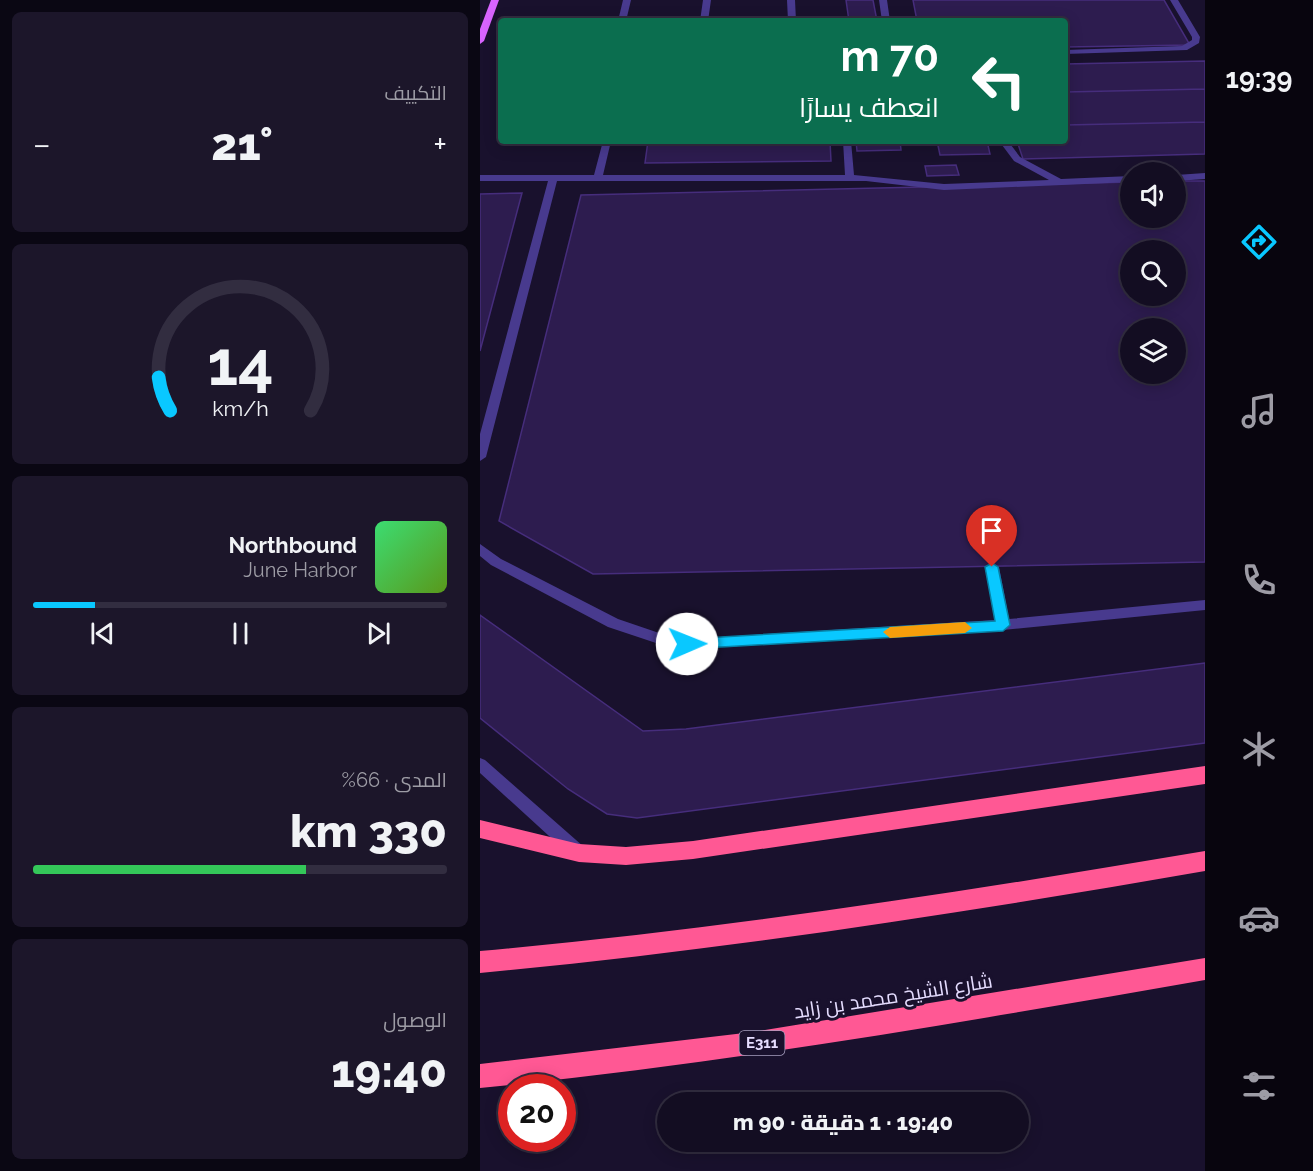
<!DOCTYPE html>
<html lang="ar">
<meta charset="utf-8">
<style>
:root{--surface:#130d22;--page:#1c162a;--text:#f1f3f6;--muted:#9d9ca5;--line:#322d40;--accent:#09c8ff}
body{margin:0;font-family:Raleway,Cairo,sans-serif;background:var(--page);color:var(--text);direction:rtl;height:100vh;display:flex;flex-direction:column;font-size:22px;white-space:nowrap}
*{box-sizing:border-box;margin:0}
p{font-size:20px;color:var(--muted)}
.icon{flex:none;width:33px;height:33px;fill:none;stroke:currentColor;stroke-width:2;stroke-linecap:round;stroke-linejoin:round}
.map{position:relative;flex:1;overflow:hidden;direction:ltr}
.sheet{display:flex;flex-direction:column;gap:12px;padding:12px;background:#0a0713;width:480px}
.sheet>*{flex:none}
.guide{position:absolute;left:18px;top:18px;width:570px;height:126px;border-radius:6px;box-shadow:0 3px 15px #0003,0 0 0 2px var(--line);direction:rtl;background:#0b6e4f;color:#fff;overflow:hidden}
.tools{position:absolute;left:640px;top:162px;display:grid;gap:12px}
.tools a{display:grid;place-items:center;width:66px;height:66px;border-radius:50%;background:var(--surface);box-shadow:0 3px 15px #0003,0 0 0 2px var(--line);font-size:30px}
.speed{position:absolute;left:18px;top:1074px;display:flex;gap:12px;font-size:30px;font-weight:700;text-align:center}
.speed>*{display:grid;place-content:center;width:78px;height:78px;border-radius:50%;background:var(--surface);box-shadow:0 3px 15px #0003,0 0 0 2px var(--line);line-height:1}
.speed .limit{border:9px solid #d22;background:#fff;color:#111}
.pin{position:absolute;display:grid;place-items:center;width:51px;height:51px;color:#fff;margin:-62px -26px;border-radius:50% 50% 50% 0;rotate:-45deg;box-shadow:0 0 6px #0007}
.pin .icon{rotate:45deg}
.me{position:absolute;width:66px;margin:-33px;rotate:89deg;stroke-linejoin:round;filter:drop-shadow(0 0 4px #0008)}
.turn{display:flex;align-items:center;gap:21px;height:126px;padding:0 30px;font-size:27px}
.turn .icon{width:78px;height:78px;stroke-width:2.5}
.turn b{display:block;font-size:42px;line-height:51px}
.big{font-size:45px;font-weight:800;line-height:1.1}
.sheet .widget{flex:1;display:flex;flex-direction:column;justify-content:center;gap:9px;min-width:0;padding:0 21px;border-radius:9px;background:var(--page)}
.sheet .dial{align-items:center;gap:0}
.dial svg{height:156px;overflow:visible;fill:none;stroke:var(--line);stroke-width:7;stroke-linecap:round;text-anchor:middle}
.dial text{fill:var(--text);stroke:none}
.song{display:flex;align-items:center;gap:18px}
.cover{width:72px;height:72px;border-radius:9px;background:linear-gradient(135deg,hsl(140 70% 55%),hsl(90 70% 35%))}
.played{height:6px;border-radius:3px;background:linear-gradient(90deg,var(--accent) 15%,var(--line) 15%)}
.keys{display:flex;justify-content:space-around;direction:ltr}
.heat{display:flex;justify-content:space-between;align-items:center;font-size:33px;direction:ltr}
.charge{height:9px;border-radius:4px;background:linear-gradient(90deg,#34c759 66%,var(--line) 0)}
.trip{position:absolute;left:177px;top:1092px;width:372px;height:60px;border-radius:30px;background:var(--surface);box-shadow:0 3px 15px #0003,0 0 0 2px var(--line);font-weight:800;line-height:60px;text-align:center;direction:rtl}
main{display:flex;flex:1;min-height:0}
.tabs{display:flex;flex-direction:column;width:108px;justify-content:space-around;align-items:center;background:#08050e;color:var(--muted)}
.tabs .icon{width:42px;height:42px}
.tabs .on{color:var(--accent)}
.tabs b{font-size:27px;color:var(--text)}
.map>svg:first-child{display:block}
.building{fill:#2d1c4f;stroke:#462d7c;stroke-width:1.5;fill-rule:evenodd}
.lines{fill:none;stroke-linecap:round;stroke-linejoin:round}
.service{fill:#483a8e;fill-rule:evenodd}
.primary{fill:#d864ff;fill-rule:evenodd}
.motorway{fill:#ff5894;fill-rule:evenodd}
.route{fill:#09c8ff;stroke:#0682a6;stroke-width:1.5}
.slow{fill:#f59e0b}
.labels{text-anchor:middle;stroke-width:6;stroke-linejoin:round;paint-order:stroke}
.shield{fill:#19112d;stroke:#a8a0c0;stroke-width:1.5}
.shield-label{font-size:15px;font-weight:bold;fill:#e5ddff}
.near-street-label{font-size:20px;fill:#e5ddff;stroke:#19112d}
</style>
<main>
<nav class="tabs">
<b>19:39</b>
<svg class="icon on" aria-label="directions" viewBox="0 0 24 24"><path d="M12 3l9 9-9 9-9-9zM9 14v-3h6M13 9l2 2-2 2"/></svg>
<svg class="icon" aria-label="music" viewBox="0 0 24 24"><path d="M9 18V5l10-2v13"/><circle cx="6" cy="18" r="3"/><circle cx="16" cy="16" r="3"/></svg>
<svg class="icon" aria-label="phone" viewBox="0 0 24 24"><path d="M5 4h4l2 5-3 2q2 4 5 5l2-3 5 2v4C11 20 4 13 5 4z"/></svg>
<svg class="icon" aria-label="climate" viewBox="0 0 24 24"><path d="M12 3v18M4 7l16 10M4 17L20 7"/></svg>
<svg class="icon" aria-label="car" viewBox="0 0 24 24"><path d="M5 17H2v-5l4-1 3-4h7l3 4 3 1v5h-3M9 17h6M6 11h13"/><circle cx="7" cy="17" r="2"/><circle cx="17" cy="17" r="2"/></svg>
<svg class="icon" aria-label="filters" viewBox="0 0 24 24"><path d="M4 7h16M4 17h16"/><circle cx="9" cy="7" r="2"/><circle cx="15" cy="17" r="2"/></svg>
</nav>
<div class="map">
<svg width="725" height="1171" viewBox="0 0 725 1171">
<rect width="100%" height="100%" fill="#19112d"/>
<path class="building" d="M366,0H393L397,21H369Z
M433,0H684L710,45L585,47V21H437Z
M725,61V89L585,92V64Z
M725,89V122L585,125V92Z
M725,122V154L543,159L537,141H585V125Z
M168,141H350L351,161L165,163Z
M376,141H420L421,150L377,151Z
M457,141H507L510,154L460,155Z
M476,165L479,175L447,176L445,166Z
M696,181H725V562L113,574L19,521L101,195L651,182V218H696ZM651,250H696V296H651ZM651,328H696V374H651Z
M42,193L0,351V194Z
M0,615L163,731L206,729L725,663V743L157,818L127,814L88,789L0,718Z"/>
<g class="lines">
<path class="service" d="M143,0H151L146,21H138Z
M223,0H231L228,21H220Z
M307,0H315L316,21H308Z
M399,0H407L410,21H402Z
M690,0H698L720,37L719,43L707,50L585,54V50L702,46L712,40V37Z
M123,141H131L123,175H365L363,141H371L374,175L464,184L569,180L534,161L519,141H528L540,157L581,179L651,176V182L464,190L386,181H77L6,457L0,461V434L68,181H0V175H114Z
M725,173V179L696,181V175Z
M0,544L21,559L138,619L182,634L207,639L515,620L505,567L512,562L519,567L529,619L725,600V610L523,630L207,649L182,645L128,627L11,565L0,556Z
M0,758L5,760L104,847L106,852L104,857L98,859L92,857L0,773Z"/>
<path class="primary" d="M11,0H19L4,41L0,44V29Z"/>
<path class="motorway" d="M725,766V784L213,859L146,865L99,862L0,838V820L99,844L146,847L213,841Z
M725,851V871C484,913 243,950 0,973V951C243,929 484,892 725,851Z
M725,958V980C484,1022 243,1064 0,1088V1064L273,1032Z"/>
</g>
<path class="route" d="M512,563L518,567L530,625L523,631L207,649L199,644L207,639L515,621L505,567Z"/>
<path class="slow" d="M485,622L492,628L485,633L410,638L403,632L410,627Z"/>
<g class="labels">
<rect class="shield" x="259.5" y="1031" width="45" height="24" rx="4.5"/>
<g class="shield-label">
<text x="282" y="1048">E311</text>
</g>
<g class="near-street-label">
<text transform="translate(413 996) rotate(-9)" y="7">شارع الشيخ محمد بن زايد</text>
</g>
</g>
</svg>
<div class="tools">
<a><svg class="icon" aria-label="sound" viewBox="0 0 24 24"><path d="M4 9h4l5-4v14l-5-4H4zM17 9q2 3 0 6"/></svg></a>
<a><svg class="icon" aria-label="search" viewBox="0 0 24 24"><circle cx="10" cy="10" r="6"/><path d="M15 15l6 6"/></svg></a>
<a><svg class="icon" aria-label="layers" viewBox="0 0 24 24"><path d="M12 4l9 5-9 5-9-5zM3 14l9 5 9-5"/></svg></a>
</div>
<div class="speed"><div class="limit">20</div></div>
<div class="pin" style="left:512px;top:567px;background:#d93025"><svg class="icon" aria-label="arrive" viewBox="0 0 24 24"><path d="M6 21V4h12l-3 4 3 4H6"/></svg></div>
<svg class="me" style="left:207px;top:644px" viewBox="-20 -20 40 40"><circle r="19" fill="#fff"/><path d="M0-13L10 11 0 6-10 11z" fill="#09c8ff"/></svg>
<div class="trip">19:40 · 1 دقيقة · 90 m</div>
<div class="guide">
<div class="turn"><svg class="icon" aria-label="left" viewBox="0 0 24 24"><path d="M17 20v-9H6M10 6l-5 5 5 5"/></svg><div><b>70 m</b>انعطف يسارًا</div></div>
</div>
</div>
<section class="sheet">
<div class="widget"><p>التكييف</p>
<div class="heat"><a>−</a><b class="big">21°</b><a>+</a></div>
</div>
<div class="widget dial"><svg viewBox="0 0 100 80">
<path d="M14 69A42 42 0 1 1 86 69"/>
<path d="M14 69A42 42 0 0 1 8 52" stroke="#09c8ff"/>
<text x="50" y="56" font-size="32" font-weight="700">14</text>
<text x="50" y="72" font-size="11">km/h</text>
</svg></div>
<div class="widget">
<div class="song"><i class="cover"></i><div><b>Northbound</b><p>June Harbor</p></div></div>
<div class="played"></div>
<div class="keys"><svg class="icon" aria-label="previous" viewBox="0 0 24 24"><path d="M18 5L8 12l10 7zM5 5v14"/></svg><svg class="icon" aria-label="pause" viewBox="0 0 24 24"><path d="M8 5v14M16 5v14"/></svg><svg class="icon" aria-label="next" viewBox="0 0 24 24"><path d="M6 5l10 7-10 7zM19 5v14"/></svg></div>
</div>
<div class="widget"><p>المدى · 66%</p><b class="big">330 km</b><div class="charge"></div></div>
<div class="widget"><p>الوصول</p><b class="big">19:40</b></div>
</section>
</main>
